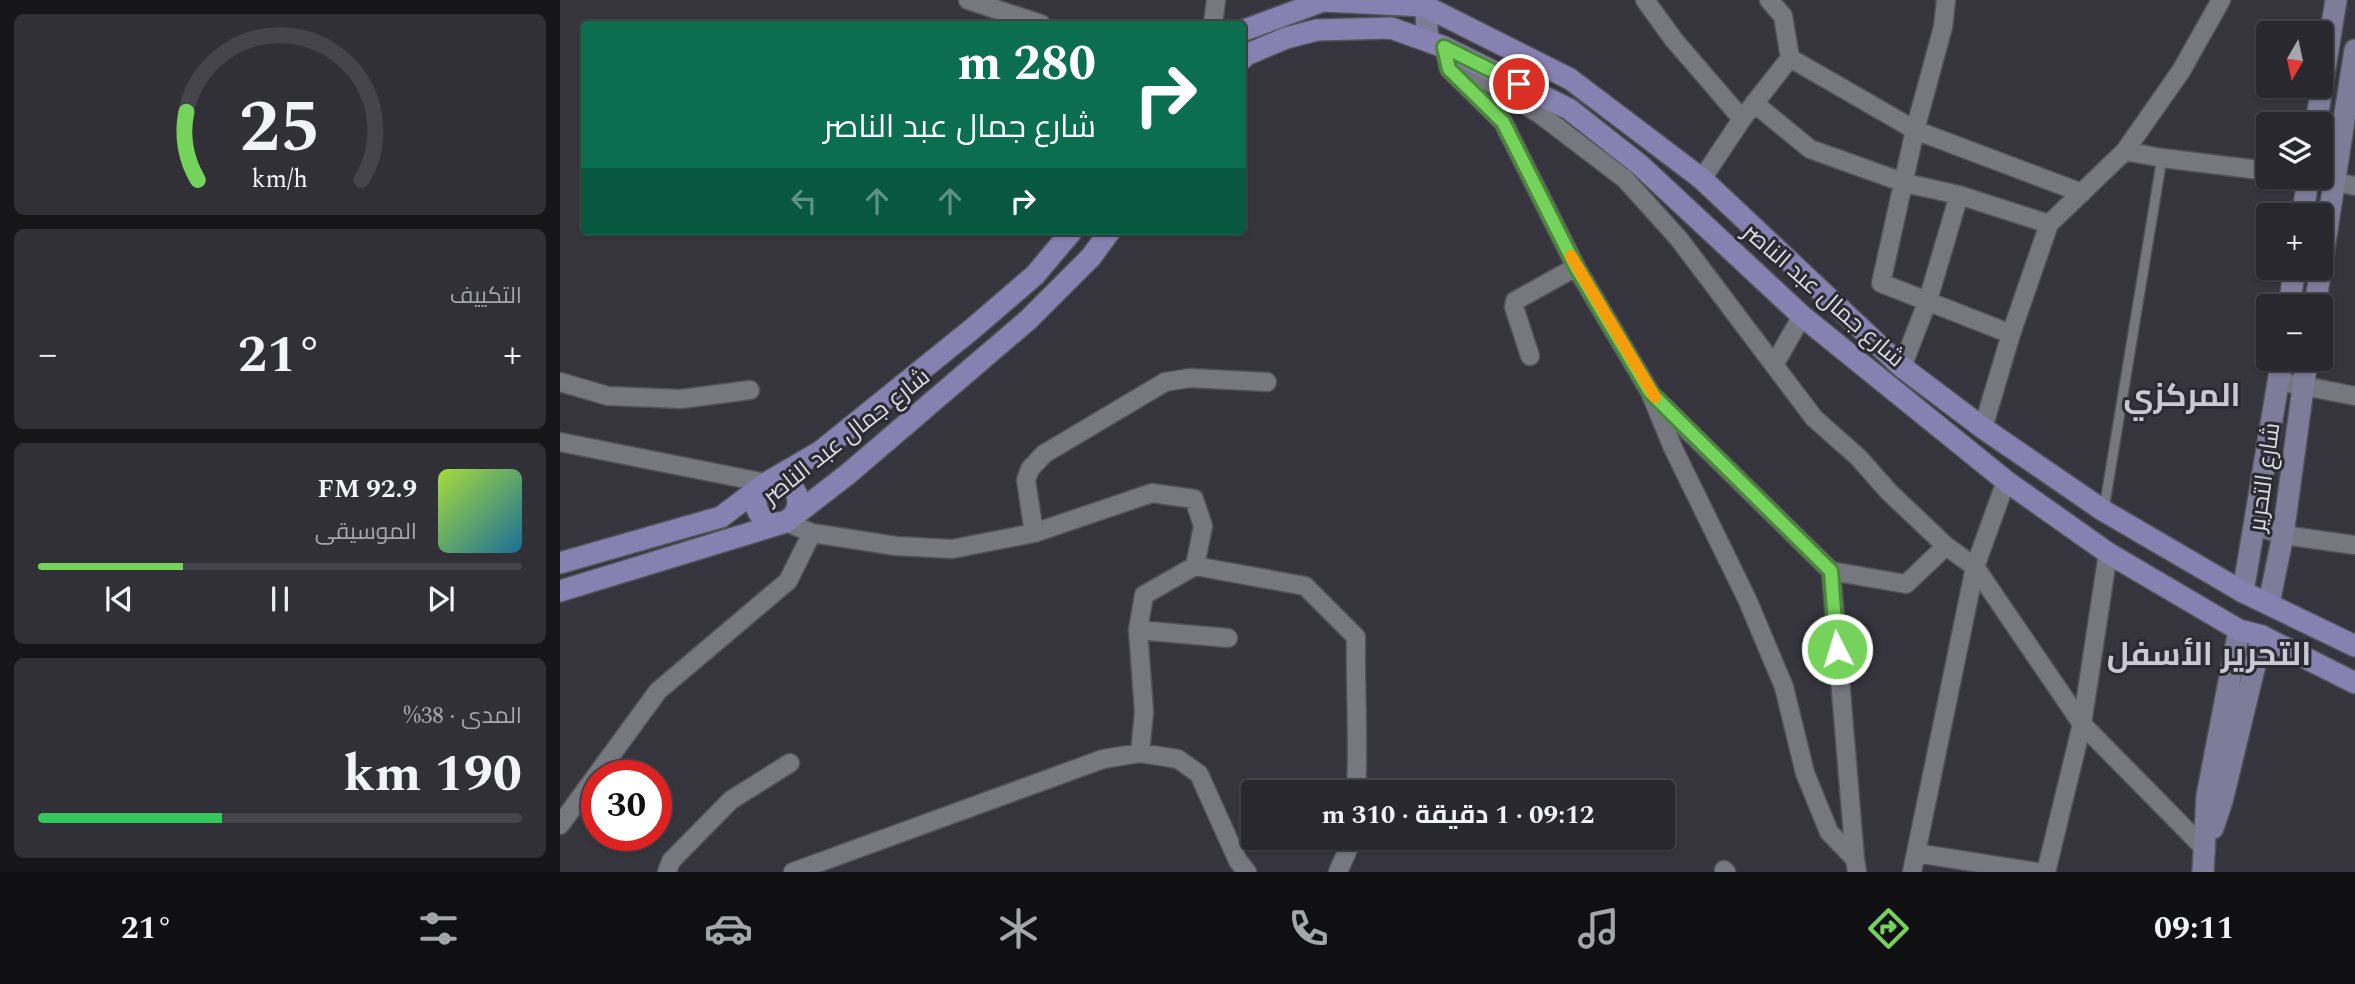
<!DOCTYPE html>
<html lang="ar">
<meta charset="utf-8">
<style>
:root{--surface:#28282e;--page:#303036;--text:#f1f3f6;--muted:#a5a6aa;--line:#44444a;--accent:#75d25b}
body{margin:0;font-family:Spectral,Cairo,serif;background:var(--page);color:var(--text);direction:rtl;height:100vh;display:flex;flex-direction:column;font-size:26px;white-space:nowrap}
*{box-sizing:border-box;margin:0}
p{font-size:23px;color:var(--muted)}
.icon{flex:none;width:38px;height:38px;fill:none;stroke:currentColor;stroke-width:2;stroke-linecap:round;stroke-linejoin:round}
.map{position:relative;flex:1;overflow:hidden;direction:ltr}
.panel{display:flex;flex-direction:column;gap:14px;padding:14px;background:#161619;width:560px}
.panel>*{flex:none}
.top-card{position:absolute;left:21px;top:21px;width:665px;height:214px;border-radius:7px;box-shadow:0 2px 5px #0004,0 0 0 2px var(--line);direction:rtl;background:#0b6e4f;color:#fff;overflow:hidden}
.needle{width:46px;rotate:189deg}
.fabs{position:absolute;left:1696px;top:21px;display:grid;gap:14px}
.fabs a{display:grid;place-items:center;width:77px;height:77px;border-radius:7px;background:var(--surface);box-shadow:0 2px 5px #0004,0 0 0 2px var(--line);font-size:35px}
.speed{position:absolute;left:21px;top:760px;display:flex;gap:14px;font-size:35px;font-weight:700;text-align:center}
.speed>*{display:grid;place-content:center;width:91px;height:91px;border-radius:50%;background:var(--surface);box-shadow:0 2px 5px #0004,0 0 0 2px var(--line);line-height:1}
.speed .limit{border:10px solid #d22;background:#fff;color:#111}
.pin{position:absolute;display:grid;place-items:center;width:60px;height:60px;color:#fff;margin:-30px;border:4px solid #fff;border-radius:50%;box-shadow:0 2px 7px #0007}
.me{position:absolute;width:77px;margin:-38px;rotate:355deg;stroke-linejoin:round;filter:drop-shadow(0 0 5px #0008)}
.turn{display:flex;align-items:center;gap:24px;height:147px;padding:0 35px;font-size:32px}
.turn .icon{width:91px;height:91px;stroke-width:2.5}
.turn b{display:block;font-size:49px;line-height:60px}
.lanes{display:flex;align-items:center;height:66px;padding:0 35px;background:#0003;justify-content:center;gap:35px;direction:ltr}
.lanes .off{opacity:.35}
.big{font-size:52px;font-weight:700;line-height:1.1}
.panel .tile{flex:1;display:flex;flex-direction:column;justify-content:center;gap:10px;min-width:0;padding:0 24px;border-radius:10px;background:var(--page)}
.panel .dial{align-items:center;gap:0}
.dial svg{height:182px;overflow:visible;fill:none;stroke:var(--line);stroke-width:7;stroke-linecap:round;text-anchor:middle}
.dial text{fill:var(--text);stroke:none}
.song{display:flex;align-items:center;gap:21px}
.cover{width:84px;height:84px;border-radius:10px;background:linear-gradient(135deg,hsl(80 70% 55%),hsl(200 70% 35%))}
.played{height:7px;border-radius:4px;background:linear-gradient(90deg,var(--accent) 30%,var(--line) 30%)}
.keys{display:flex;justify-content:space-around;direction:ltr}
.heat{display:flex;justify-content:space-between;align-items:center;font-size:38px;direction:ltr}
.charge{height:10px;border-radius:5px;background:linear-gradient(90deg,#34c759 38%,var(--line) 0)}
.trip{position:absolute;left:681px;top:780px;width:434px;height:70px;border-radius:7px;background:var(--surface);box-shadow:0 2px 5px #0004,0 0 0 2px var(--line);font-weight:700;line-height:70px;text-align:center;direction:rtl}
.tab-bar{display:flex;height:112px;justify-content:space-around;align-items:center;background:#101012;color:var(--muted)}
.tab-bar .icon{width:49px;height:49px}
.tab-bar .selected{color:var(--accent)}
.tab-bar b{font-size:32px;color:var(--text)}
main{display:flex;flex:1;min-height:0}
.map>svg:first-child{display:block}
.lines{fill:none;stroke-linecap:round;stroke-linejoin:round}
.lane-casing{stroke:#525258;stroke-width:12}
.street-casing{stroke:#525258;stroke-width:21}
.secondary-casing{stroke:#525258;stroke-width:24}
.primary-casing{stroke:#525258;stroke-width:24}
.lane{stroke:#777780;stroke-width:9}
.street{stroke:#777780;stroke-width:18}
.secondary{stroke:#7e7c98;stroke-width:21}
.primary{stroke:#8681b0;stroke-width:21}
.route-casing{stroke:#4c883b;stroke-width:18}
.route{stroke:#75d25b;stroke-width:12}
.slow{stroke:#f59e0b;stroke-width:12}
.labels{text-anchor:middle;stroke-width:6;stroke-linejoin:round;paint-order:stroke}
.street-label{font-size:24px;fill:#dadadf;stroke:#2c2b33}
.district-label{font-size:32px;font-weight:bold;fill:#c9c8d3;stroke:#2c2b33}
</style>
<main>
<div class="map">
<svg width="1795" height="872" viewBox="0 0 1795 872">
<rect width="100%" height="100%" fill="#36353d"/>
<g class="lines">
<defs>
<path id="lane" d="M1544,509L1602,158"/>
<path id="street" d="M408,0L481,24
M1085,0L1114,40L1182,119
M1386,0L1383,27L1355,130L1321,283L1451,334
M653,24L656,0
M884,47L889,69L943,122L1016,267L1090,392L1113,448L1187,599L1224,687L1245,773L1269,832L1295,859L1297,872
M1230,58L1355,130L1522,193
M908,69L981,115L1065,179L1119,239L1214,365
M1194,103L1250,149L1345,183L1399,195L1489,224
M1565,151L1602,158L1708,171
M1751,177L1795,186
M1142,179L1182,119L1230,58L1223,16L1209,0
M1242,316L1214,365L1254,418L1299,458L1329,492L1386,546L1415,567L1522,724L1646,850
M970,356L954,307L955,301L1016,267
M1342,367L1368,300L1399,195
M1718,381L1795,396
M0,382L48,396L121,399L190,390
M1097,400L1271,571L1346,584L1386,546
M1423,428L1451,334L1489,224L1565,151L1621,71L1661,0
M0,442L206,483
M226,522L252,533L336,546L392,549L474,533L592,493L634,499L643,526L635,566
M1695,526L1723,535L1795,545
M474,533L466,480L470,469L484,454L605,382L630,378L707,382
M1271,571L1295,859
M578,630L668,638
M580,753L584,712L578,630L584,595L635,566L745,586L796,637C795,689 799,741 796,793
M0,825L98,691L228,581L252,533
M1356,853L1476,872
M1164,870L1166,872
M107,872L111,861L171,800L230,763
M233,872L543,759L580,753L618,759L639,774L678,861L687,872
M778,872L793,838
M1352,872L1415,567L1446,481
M1486,872L1522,724L1548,553"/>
<path id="secondary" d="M865,0L868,41
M1756,124L1776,0
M1743,215L1748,177
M1729,306L1735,268
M1755,306L1795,50
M1683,592L1722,359
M1709,603L1723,535L1747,359
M1653,828L1662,801L1702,636
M1643,872L1647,796L1679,630"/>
<path id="primary" d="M682,31L763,1L865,6L1010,79L1142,179L1342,367L1423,428L1544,511L1683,592L1795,646
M682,59L686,55L726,38L757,30L831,28L884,47L1009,109L1080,165L1242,316L1446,481L1548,553L1679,630L1702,636L1795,683
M196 502a21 21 0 1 1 42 0a21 21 0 1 1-42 0Z
M0,563L161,517L206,483L261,451L411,330L475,275L512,231
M0,591L226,522L288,474L468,320L531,257L550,231"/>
</defs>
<use href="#lane" class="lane-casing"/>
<use href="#street" class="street-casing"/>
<use href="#secondary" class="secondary-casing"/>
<use href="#primary" class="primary-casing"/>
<use href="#lane" class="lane"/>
<use href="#street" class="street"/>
<use href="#secondary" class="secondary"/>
<use href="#primary" class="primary"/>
</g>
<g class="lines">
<defs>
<path id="route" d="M959,84L884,47L889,69L943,122L1016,267L1090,392L1271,571L1277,649"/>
</defs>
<use href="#route" class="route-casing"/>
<use href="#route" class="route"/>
<path class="slow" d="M1011,256L1095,397"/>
</g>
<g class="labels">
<g class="street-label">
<text transform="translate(1264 295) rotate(41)" y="8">شارع جمال عبد الناصر</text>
<text transform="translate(286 436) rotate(-38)" y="8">شارع جمال عبد الناصر</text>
<text transform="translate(1704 477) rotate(-82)" y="8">شارع التحرير</text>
</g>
<g class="district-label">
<text x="1622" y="406">المركزي</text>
<text x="1649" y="665">التحرير الأسفل</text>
</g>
</g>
</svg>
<div class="fabs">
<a><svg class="needle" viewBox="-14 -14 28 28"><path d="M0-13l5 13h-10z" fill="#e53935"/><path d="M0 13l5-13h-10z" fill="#a5a6aa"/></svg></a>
<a><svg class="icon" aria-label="layers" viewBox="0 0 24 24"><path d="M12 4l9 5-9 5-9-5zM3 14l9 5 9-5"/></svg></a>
<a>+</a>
<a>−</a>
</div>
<div class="speed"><div class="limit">30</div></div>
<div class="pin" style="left:959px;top:84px;background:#d93025"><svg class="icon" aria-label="arrive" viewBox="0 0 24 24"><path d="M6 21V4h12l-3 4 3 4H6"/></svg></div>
<svg class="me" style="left:1277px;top:649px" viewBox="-20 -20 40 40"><circle r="17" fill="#75d25b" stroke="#fff" stroke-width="3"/><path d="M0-11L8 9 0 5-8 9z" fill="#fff"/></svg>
<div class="trip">09:12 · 1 دقيقة · 310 m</div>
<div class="top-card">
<div class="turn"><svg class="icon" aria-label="right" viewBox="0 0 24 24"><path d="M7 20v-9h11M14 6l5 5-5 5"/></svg><div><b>280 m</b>شارع جمال عبد الناصر</div></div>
<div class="lanes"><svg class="icon off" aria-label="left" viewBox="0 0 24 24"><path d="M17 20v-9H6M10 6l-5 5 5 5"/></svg><svg class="icon off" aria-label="ahead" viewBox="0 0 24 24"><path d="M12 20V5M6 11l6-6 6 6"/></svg><svg class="icon off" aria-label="ahead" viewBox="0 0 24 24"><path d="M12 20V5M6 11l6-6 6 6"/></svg><svg class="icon" aria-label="right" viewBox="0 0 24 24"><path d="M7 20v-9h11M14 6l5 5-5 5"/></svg></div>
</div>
</div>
<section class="panel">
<div class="tile dial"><svg viewBox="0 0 100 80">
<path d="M14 69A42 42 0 1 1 86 69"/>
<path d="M14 69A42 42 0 0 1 9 39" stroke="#75d25b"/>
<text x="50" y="56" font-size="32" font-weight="700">25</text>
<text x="50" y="72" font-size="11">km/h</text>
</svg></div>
<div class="tile"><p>التكييف</p>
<div class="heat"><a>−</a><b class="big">21°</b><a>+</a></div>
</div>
<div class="tile">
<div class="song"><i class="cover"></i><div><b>92.9 FM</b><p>الموسيقى</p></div></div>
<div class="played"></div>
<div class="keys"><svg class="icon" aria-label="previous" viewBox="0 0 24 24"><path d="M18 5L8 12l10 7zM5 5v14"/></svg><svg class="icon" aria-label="pause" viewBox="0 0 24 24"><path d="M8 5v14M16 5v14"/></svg><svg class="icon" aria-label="next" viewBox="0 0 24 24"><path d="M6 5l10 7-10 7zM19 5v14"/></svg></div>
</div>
<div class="tile"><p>المدى · 38%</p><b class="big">190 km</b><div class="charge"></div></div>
</section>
</main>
<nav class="tab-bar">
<b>09:11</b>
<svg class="icon selected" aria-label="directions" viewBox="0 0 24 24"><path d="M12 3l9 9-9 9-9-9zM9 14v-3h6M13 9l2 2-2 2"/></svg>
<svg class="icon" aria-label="music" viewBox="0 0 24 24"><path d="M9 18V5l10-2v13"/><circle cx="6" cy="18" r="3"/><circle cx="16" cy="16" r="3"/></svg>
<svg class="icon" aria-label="phone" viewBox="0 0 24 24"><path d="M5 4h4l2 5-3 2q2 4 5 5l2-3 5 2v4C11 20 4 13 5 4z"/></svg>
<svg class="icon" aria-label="climate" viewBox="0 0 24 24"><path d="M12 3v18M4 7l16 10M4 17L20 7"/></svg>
<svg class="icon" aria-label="car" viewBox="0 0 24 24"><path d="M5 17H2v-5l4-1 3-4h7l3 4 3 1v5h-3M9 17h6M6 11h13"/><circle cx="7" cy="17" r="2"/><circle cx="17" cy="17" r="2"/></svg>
<svg class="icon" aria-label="filters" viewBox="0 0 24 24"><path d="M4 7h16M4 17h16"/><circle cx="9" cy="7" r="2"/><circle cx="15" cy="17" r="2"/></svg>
<b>21°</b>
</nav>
